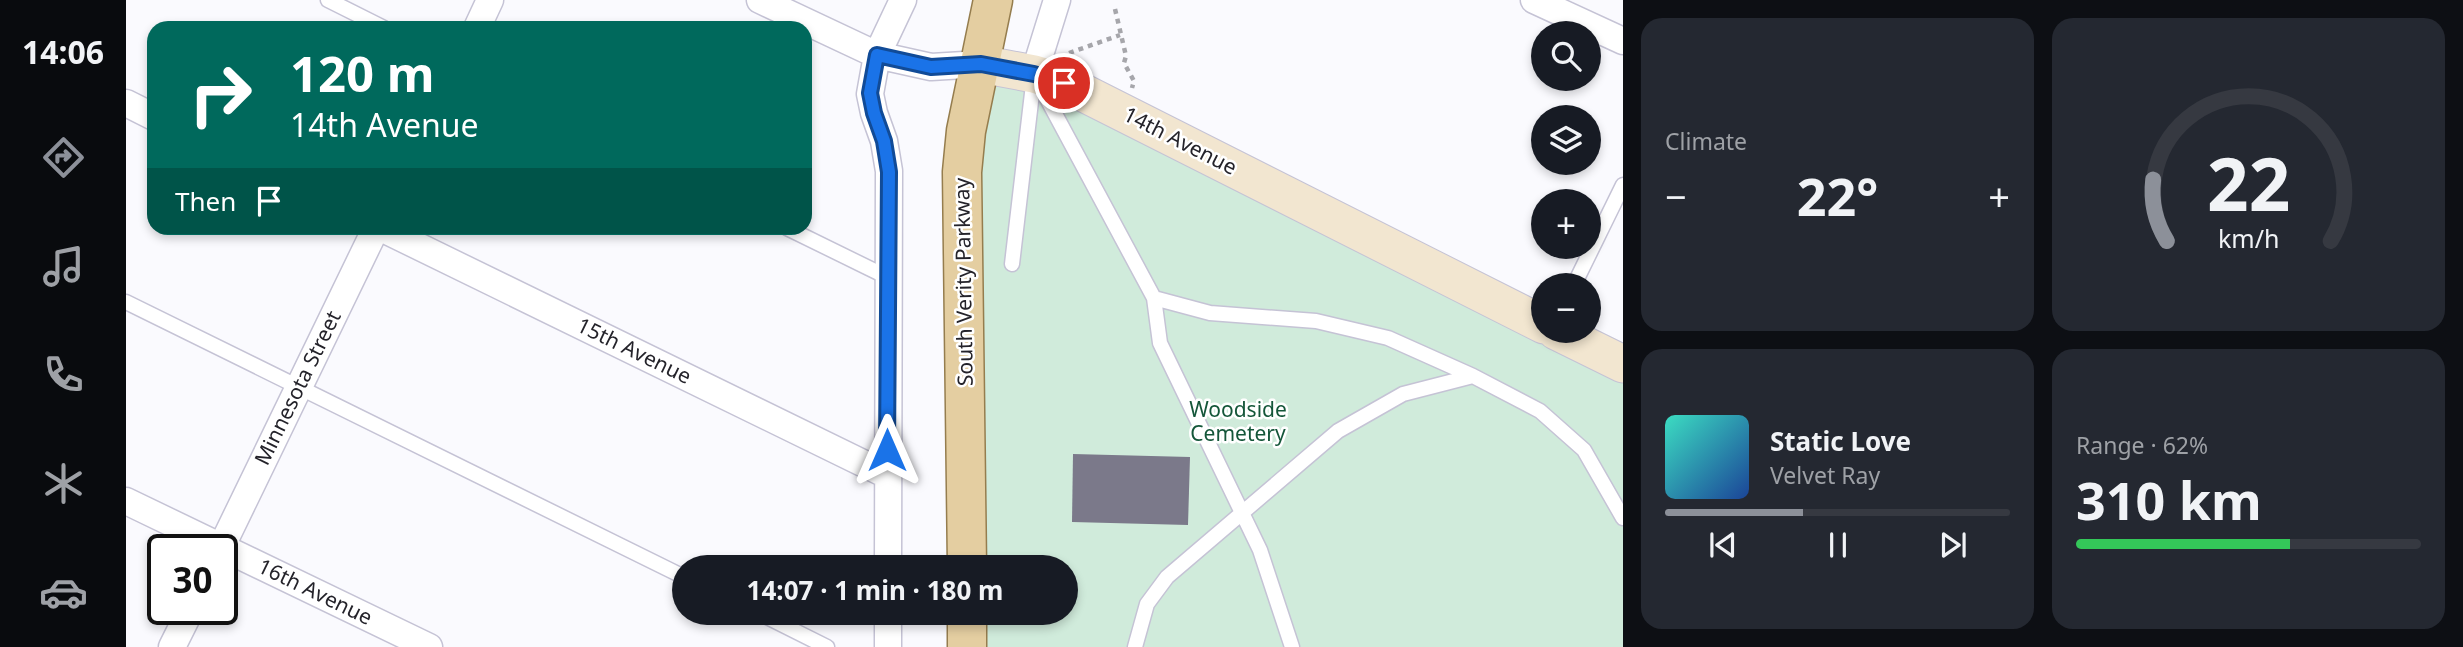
<!DOCTYPE html>
<meta charset="utf-8">
<style>
:root{--surface:#171b24;--page:#242831;--text:#f1f3f6;--muted:#9ea1a6;--line:#363941;--accent:#8c9099}
body{margin:0;font-family:"Noto Sans",sans-serif;background:var(--page);color:var(--text);height:100vh;display:flex;flex-direction:column;font-size:26px;white-space:nowrap}
*{box-sizing:border-box;margin:0}
p{font-size:23px;color:var(--muted)}
.icon{flex:none;width:38px;height:38px;fill:none;stroke:currentColor;stroke-width:2;stroke-linecap:round;stroke-linejoin:round}
.map{position:relative;flex:1;overflow:hidden}
.panel{display:flex;flex-direction:column;gap:18px;padding:18px;background:#0d0f14;width:840px}
.panel>*{flex:none}
.top-card{position:absolute;left:21px;top:21px;width:665px;height:214px;border-radius:21px;box-shadow:0 4px 10px #0003;background:#00695c;color:#fff;overflow:hidden}
.fabs{position:absolute;left:1405px;top:21px;display:grid;gap:14px}
.fabs a{display:grid;place-items:center;width:70px;height:70px;border-radius:50%;background:var(--surface);box-shadow:0 4px 10px #0003;font-size:35px}
.speed{position:absolute;left:21px;top:534px;display:flex;gap:14px;font-size:35px;font-weight:700;text-align:center}
.speed>*{display:grid;place-content:center;width:91px;height:91px;border-radius:50%;background:var(--surface);box-shadow:0 4px 10px #0003;line-height:1}
.speed .limit{border:4px solid #111;border-radius:10px;background:#fff;color:#111}
.pin{position:absolute;display:grid;place-items:center;width:60px;height:60px;color:#fff;margin:-30px;border:4px solid #fff;border-radius:50%;box-shadow:0 2px 7px #0007}
.me{position:absolute;width:77px;margin:-38px;rotate:0deg;stroke-linejoin:round;filter:drop-shadow(0 0 5px #0008)}
.turn{display:flex;align-items:center;gap:24px;height:147px;padding:0 28px;font-size:32px}
.turn .icon{width:91px;height:91px;stroke-width:2.5}
.turn b{display:block;font-size:49px;line-height:60px}
.then{display:flex;align-items:center;height:66px;padding:0 28px;background:#0003;gap:14px;font-size:26px}
.big{font-size:52px;font-weight:700;line-height:1.1}
.panel .card{flex:1;display:flex;flex-direction:column;justify-content:center;gap:10px;min-width:0;padding:0 24px;border-radius:21px;background:var(--page)}
.panel .dial{align-items:center;gap:0}
.dial svg{height:182px;overflow:visible;fill:none;stroke:var(--line);stroke-width:7;stroke-linecap:round;text-anchor:middle}
.dial text{fill:var(--text);stroke:none}
.song{display:flex;align-items:center;gap:21px}
.cover{width:84px;height:84px;border-radius:10px;background:linear-gradient(135deg,hsl(170 70% 55%),hsl(220 70% 35%))}
.played{height:7px;border-radius:4px;background:linear-gradient(90deg,var(--accent) 40%,var(--line) 40%)}
.keys{display:flex;justify-content:space-around;direction:ltr}
.heat{display:flex;justify-content:space-between;align-items:center;font-size:38px;direction:ltr}
.charge{height:10px;border-radius:5px;background:linear-gradient(90deg,#34c759 62%,var(--line) 0)}
.panel .tiles{flex:1;display:grid;gap:18px;grid-template-columns:repeat(2,1fr)}
.trip{position:absolute;left:546px;top:555px;width:406px;height:70px;border-radius:35px;background:var(--surface);box-shadow:0 4px 10px #0003;font-weight:700;line-height:70px;text-align:center}
main{display:flex;flex:1;min-height:0}
.menu{display:flex;flex-direction:column;width:126px;justify-content:space-around;align-items:center;background:#090b0e;color:var(--muted)}
.menu .icon{width:49px;height:49px}
.menu .current{color:var(--accent)}
.menu b{font-size:32px;color:var(--text)}
.map>svg:first-child{display:block}
.green{fill:#d0ebdb}
.building{fill:#7b798a}
.lines{fill:none;stroke-linecap:round;stroke-linejoin:round}
.lane-casing{stroke:#c5c3d5;stroke-width:17}
.street-casing{stroke:#c5c3d5;stroke-width:29}
.secondary-casing{stroke:#c5c3d5;stroke-width:39}
.primary-casing{stroke:#957d4e;stroke-width:41}
.path{stroke:#a6a6ab;stroke-width:4.5;stroke-dasharray:5 5;stroke-linecap:butt}
.lane{stroke:#fff;stroke-width:14}
.street{stroke:#fff;stroke-width:26}
.secondary{stroke:#f2e6d0;stroke-width:37}
.primary{stroke:#e4cea1;stroke-width:38}
.route-casing{stroke:#114b97;stroke-width:18}
.route{stroke:#1a73e8;stroke-width:12}
.labels{text-anchor:middle;stroke-width:5;stroke-linejoin:round;paint-order:stroke}
.street-label{font-size:21px;fill:#24232a;stroke:#fff}
.park-label{font-size:21px;fill:#145639;stroke:#fff}
</style>
<main>
<nav class="menu">
<b>14:06</b>
<svg class="icon current" aria-label="directions" viewBox="0 0 24 24"><path d="M12 3l9 9-9 9-9-9zM9 14v-3h6M13 9l2 2-2 2"/></svg>
<svg class="icon" aria-label="music" viewBox="0 0 24 24"><path d="M9 18V5l10-2v13"/><circle cx="6" cy="18" r="3"/><circle cx="16" cy="16" r="3"/></svg>
<svg class="icon" aria-label="phone" viewBox="0 0 24 24"><path d="M5 4h4l2 5-3 2q2 4 5 5l2-3 5 2v4C11 20 4 13 5 4z"/></svg>
<svg class="icon" aria-label="climate" viewBox="0 0 24 24"><path d="M12 3v18M4 7l16 10M4 17L20 7"/></svg>
<svg class="icon" aria-label="car" viewBox="0 0 24 24"><path d="M5 17H2v-5l4-1 3-4h7l3 4 3 1v5h-3M9 17h6M6 11h13"/><circle cx="7" cy="17" r="2"/><circle cx="17" cy="17" r="2"/></svg>
</nav>
<div class="map">
<svg width="1497" height="647" viewBox="0 0 1497 647">
<rect width="100%" height="100%" fill="#fafafe"/>
<path class="green" d="M855,64L1497,364V647H841V613L940,612V567H841Z"/>
<path class="building" d="M947,454L1064,457L1062,525L946,522Z"/>
<g class="lines">
<defs>
<path id="lane" d="M202,0L258,28
M912,82L1028,298L1034,343L1134,550L1166,647
M661,228L761,277
M886,264L908,76
M1448,285L1497,185
M1028,298L1084,313L1190,321L1262,338L1347,376L1414,411L1458,450L1497,518
M0,302L558,577
M631,612L701,647
M1009,647L1021,604L1041,577L1212,431L1277,394L1347,376"/>
<path id="street" d="M634,0L751,55L805,67L855,64
M1408,0L1497,41
M351,28L364,0
M908,74L931,0
M0,103L28,117
M255,228L761,475
M0,501L303,647
M94,550L250,228
M762,567L763,171L758,141L748,113L744,94L751,55L777,0
M762,612V647
M46,647L65,609"/>
<path id="secondary" d="M855,64L908,74L938,83L1418,325
M1430,331L1497,364"/>
<path id="primary" d="M841,567L836,172L840,131L867,0
M841,647V612"/>
</defs>
<use href="#lane" class="lane-casing"/>
<use href="#street" class="street-casing"/>
<use href="#secondary" class="secondary-casing"/>
<use href="#primary" class="primary-casing"/>
<path class="path" d="M989,9L1000,56L998,63L1008,81L1006,88
M943,53L994,35"/>
<use href="#lane" class="lane"/>
<use href="#street" class="street"/>
<use href="#secondary" class="secondary"/>
<use href="#primary" class="primary"/>
</g>
<g class="lines">
<defs>
<path id="route" d="M761,450L763,172L758,141L748,113L744,93L751,55L805,67L855,64L908,74L938,83"/>
</defs>
<use href="#route" class="route-casing"/>
<use href="#route" class="route"/>
</g>
<g class="labels">
<g class="street-label">
<text transform="translate(1054 141) rotate(27)" y="7">14th Avenue</text>
<text transform="translate(838 282) rotate(-91)" y="7">South Verity Parkway</text>
<text transform="translate(508 351) rotate(26)" y="7">15th Avenue</text>
<text transform="translate(172 388) rotate(-64)" y="7">Minnesota Street</text>
<text transform="translate(189 592) rotate(26)" y="7">16th Avenue</text>
</g>
<g class="park-label">
<text x="1112" y="417">Woodside<tspan x="1112" dy="24">Cemetery</tspan></text>
</g>
</g>
</svg>
<div class="fabs">
<a><svg class="icon" aria-label="search" viewBox="0 0 24 24"><circle cx="10" cy="10" r="6"/><path d="M15 15l6 6"/></svg></a>
<a><svg class="icon" aria-label="layers" viewBox="0 0 24 24"><path d="M12 4l9 5-9 5-9-5zM3 14l9 5 9-5"/></svg></a>
<a>+</a>
<a>−</a>
</div>
<div class="speed"><div class="limit">30</div></div>
<div class="pin" style="left:938px;top:83px;background:#d93025"><svg class="icon" aria-label="arrive" viewBox="0 0 24 24"><path d="M6 21V4h12l-3 4 3 4H6"/></svg></div>
<svg class="me" style="left:761px;top:450px" viewBox="-20 -20 40 40"><path d="M0-17L14 15 0 8-14 15z" fill="#1a73e8" stroke="#fff" stroke-width="4"/></svg>
<div class="trip">14:07 · 1 min · 180 m</div>
<div class="top-card">
<div class="turn"><svg class="icon" aria-label="right" viewBox="0 0 24 24"><path d="M7 20v-9h11M14 6l5 5-5 5"/></svg><div><b>120 m</b>14th Avenue</div></div>
<div class="then">Then<svg class="icon" aria-label="arrive" viewBox="0 0 24 24"><path d="M6 21V4h12l-3 4 3 4H6"/></svg></div>
</div>
</div>
<section class="panel">
<div class="tiles">
<div class="card"><p>Climate</p>
<div class="heat"><a>−</a><b class="big">22°</b><a>+</a></div>
</div>
<div class="card dial"><svg viewBox="0 0 100 80">
<path d="M14 69A42 42 0 1 1 86 69"/>
<path d="M14 69A42 42 0 0 1 8 42" stroke="#8c9099"/>
<text x="50" y="56" font-size="32" font-weight="700">22</text>
<text x="50" y="72" font-size="11">km/h</text>
</svg></div>
<div class="card">
<div class="song"><i class="cover"></i><div><b>Static Love</b><p>Velvet Ray</p></div></div>
<div class="played"></div>
<div class="keys"><svg class="icon" aria-label="previous" viewBox="0 0 24 24"><path d="M18 5L8 12l10 7zM5 5v14"/></svg><svg class="icon" aria-label="pause" viewBox="0 0 24 24"><path d="M8 5v14M16 5v14"/></svg><svg class="icon" aria-label="next" viewBox="0 0 24 24"><path d="M6 5l10 7-10 7zM19 5v14"/></svg></div>
</div>
<div class="card"><p>Range · 62%</p><b class="big">310 km</b><div class="charge"></div></div>
</div>
</section>
</main>
